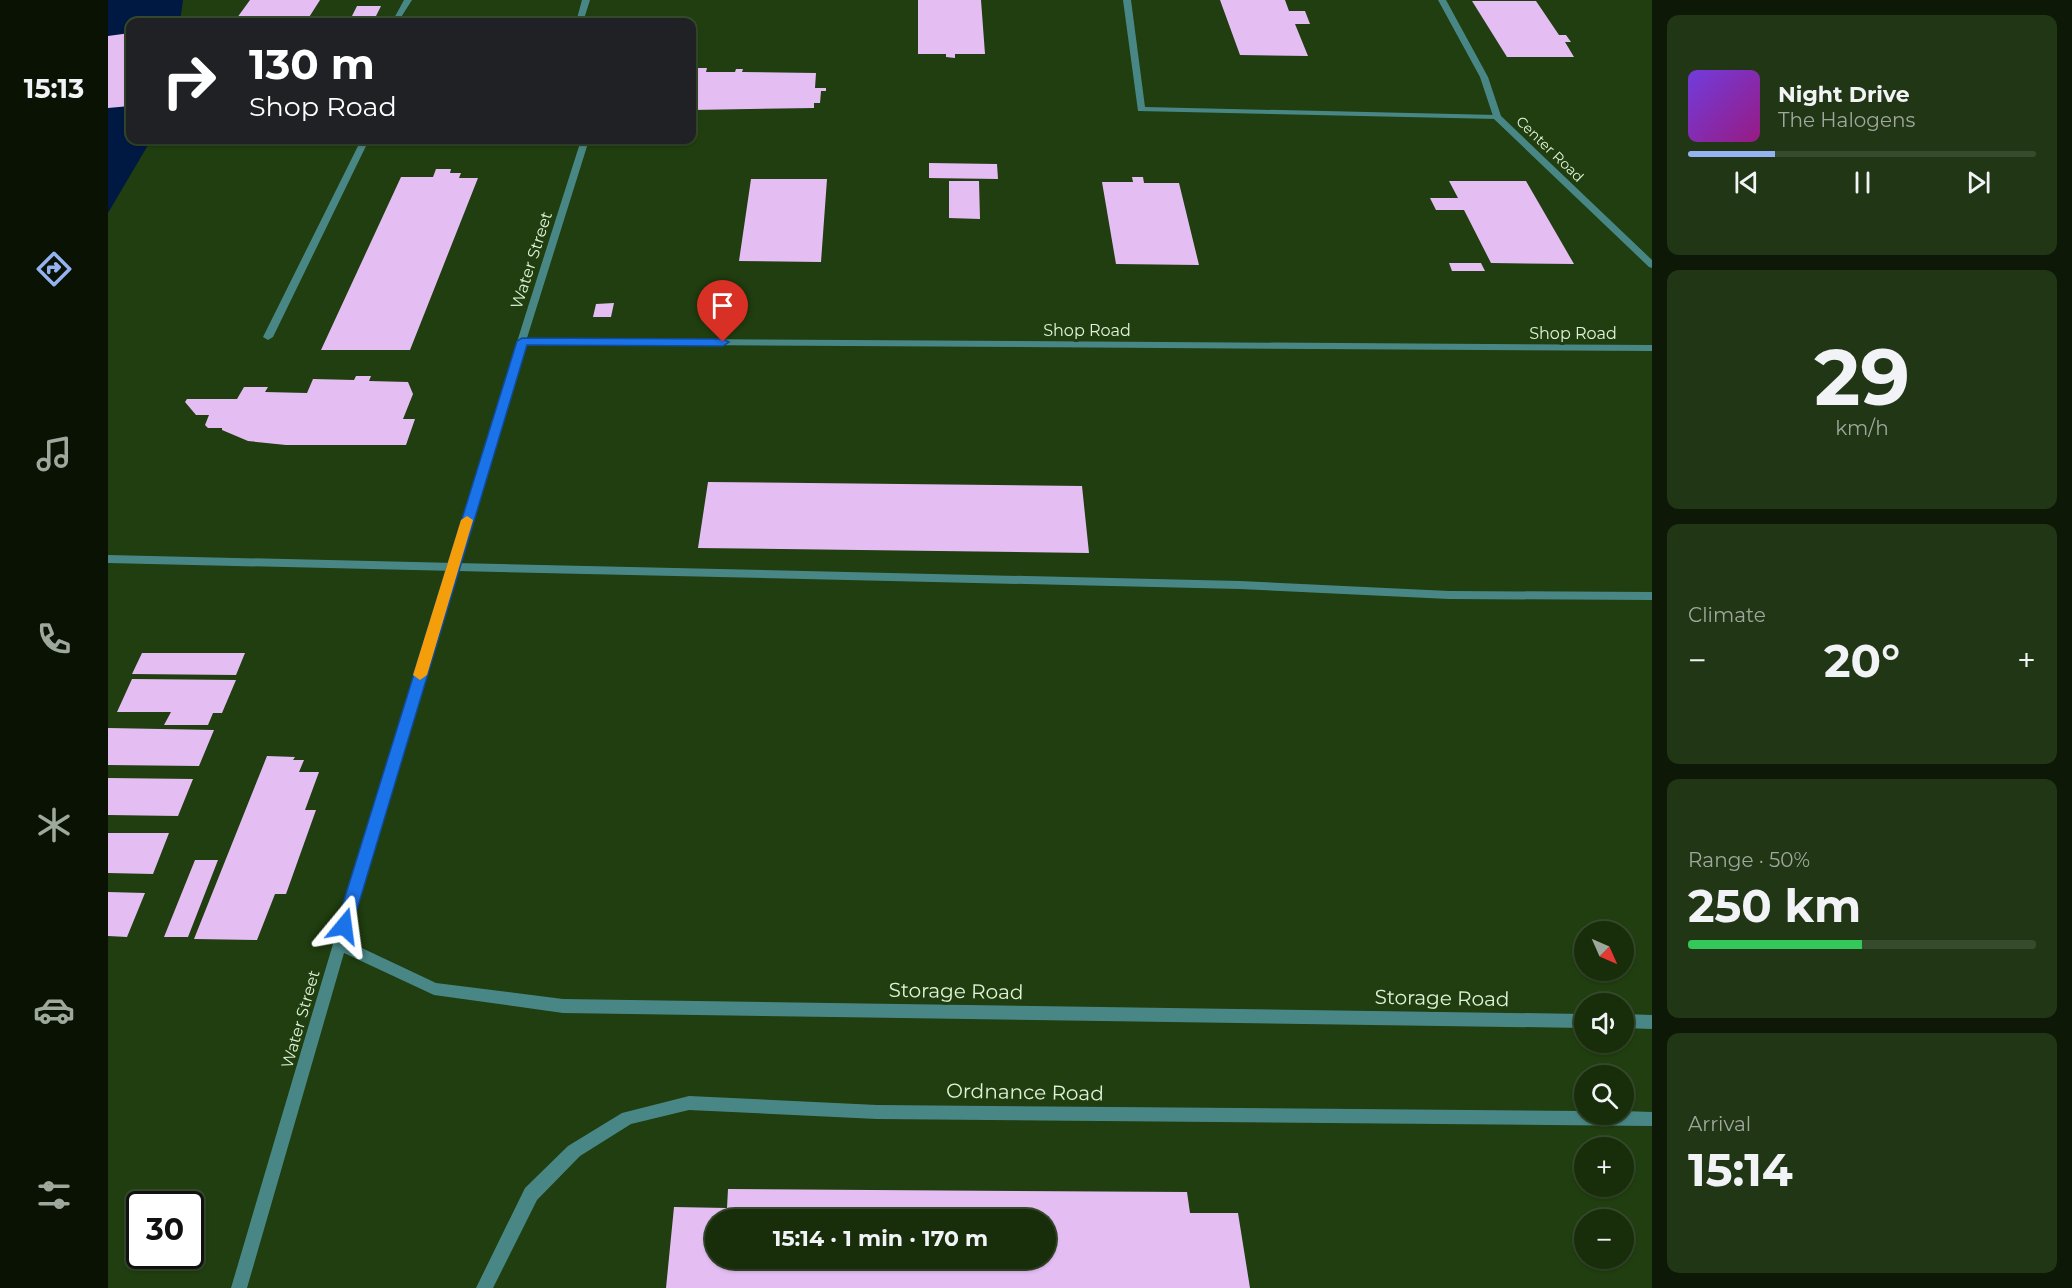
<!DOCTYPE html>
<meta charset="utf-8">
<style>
:root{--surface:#182e0b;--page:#213614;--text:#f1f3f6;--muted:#9fa89d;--line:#364a2c;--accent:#95b2f1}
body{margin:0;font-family:Montserrat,sans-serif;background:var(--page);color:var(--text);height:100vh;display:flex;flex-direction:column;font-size:22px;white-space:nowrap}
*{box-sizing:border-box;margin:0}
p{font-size:20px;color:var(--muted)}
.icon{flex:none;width:33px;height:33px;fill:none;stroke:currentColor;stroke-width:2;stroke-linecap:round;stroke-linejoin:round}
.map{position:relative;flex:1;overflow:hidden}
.panel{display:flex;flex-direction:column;gap:15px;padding:15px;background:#0d1906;width:420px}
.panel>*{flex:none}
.top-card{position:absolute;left:18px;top:18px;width:570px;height:126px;border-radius:12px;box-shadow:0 2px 4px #0004,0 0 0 2px var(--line);background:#202124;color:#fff;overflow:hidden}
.needle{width:39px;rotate:135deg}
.fabs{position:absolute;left:1466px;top:921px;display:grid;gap:12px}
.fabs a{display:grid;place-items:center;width:60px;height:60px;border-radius:50%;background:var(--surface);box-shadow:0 2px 4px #0004,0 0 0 2px var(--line);font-size:30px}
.speed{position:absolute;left:18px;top:1191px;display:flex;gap:12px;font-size:30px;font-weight:700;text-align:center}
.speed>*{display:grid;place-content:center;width:78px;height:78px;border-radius:50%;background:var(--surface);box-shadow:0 2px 4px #0004,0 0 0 2px var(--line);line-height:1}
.speed .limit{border:3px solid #111;border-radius:9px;background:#fff;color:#111}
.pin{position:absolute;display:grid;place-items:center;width:51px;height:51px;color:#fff;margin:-62px -26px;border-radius:50% 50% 50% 0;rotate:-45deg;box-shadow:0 0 6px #0007}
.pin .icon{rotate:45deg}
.me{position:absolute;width:66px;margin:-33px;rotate:16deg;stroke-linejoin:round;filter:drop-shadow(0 0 4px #0008)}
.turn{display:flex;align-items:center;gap:21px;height:126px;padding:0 24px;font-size:27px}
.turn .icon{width:78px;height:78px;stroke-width:2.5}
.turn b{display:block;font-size:42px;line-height:51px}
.big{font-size:45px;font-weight:700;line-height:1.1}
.panel .card{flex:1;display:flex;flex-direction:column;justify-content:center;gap:9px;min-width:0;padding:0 21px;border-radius:12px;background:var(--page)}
.panel .dial{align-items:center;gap:0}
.dial b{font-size:78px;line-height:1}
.song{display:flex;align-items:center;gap:18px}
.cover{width:72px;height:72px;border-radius:9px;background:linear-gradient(135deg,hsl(260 70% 55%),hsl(310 70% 35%))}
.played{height:6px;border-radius:3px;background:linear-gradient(90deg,var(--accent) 25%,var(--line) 25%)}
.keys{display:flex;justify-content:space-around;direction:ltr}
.heat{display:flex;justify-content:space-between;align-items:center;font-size:33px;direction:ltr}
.charge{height:9px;border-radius:4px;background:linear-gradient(90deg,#34c759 50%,var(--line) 0)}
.trip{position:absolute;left:597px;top:1209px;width:351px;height:60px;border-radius:30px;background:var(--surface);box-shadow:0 2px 4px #0004,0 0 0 2px var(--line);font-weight:700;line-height:60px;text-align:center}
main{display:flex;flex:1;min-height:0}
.menu{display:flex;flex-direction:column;width:108px;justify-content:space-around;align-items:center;background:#0a1204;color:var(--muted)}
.menu .icon{width:42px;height:42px}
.menu .active{color:var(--accent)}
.menu b{font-size:27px;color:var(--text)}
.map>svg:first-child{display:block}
.water{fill:#001942}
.building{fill:#e4bef3;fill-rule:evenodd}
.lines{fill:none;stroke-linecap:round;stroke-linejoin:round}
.service{fill:#498787;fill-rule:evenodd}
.minor{fill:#498787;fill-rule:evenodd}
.route{fill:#1a73e8;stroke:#114b97;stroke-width:1.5}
.slow{fill:#f59e0b}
.labels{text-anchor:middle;stroke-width:6;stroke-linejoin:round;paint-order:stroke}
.far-street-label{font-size:14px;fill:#e0f3d8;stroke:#203e0f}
.street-label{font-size:16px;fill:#e0f3d8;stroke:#203e0f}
.near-street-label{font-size:20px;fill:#e0f3d8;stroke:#203e0f}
</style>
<main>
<nav class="menu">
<b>15:13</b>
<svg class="icon active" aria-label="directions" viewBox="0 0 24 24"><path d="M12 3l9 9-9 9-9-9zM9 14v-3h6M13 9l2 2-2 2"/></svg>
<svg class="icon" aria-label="music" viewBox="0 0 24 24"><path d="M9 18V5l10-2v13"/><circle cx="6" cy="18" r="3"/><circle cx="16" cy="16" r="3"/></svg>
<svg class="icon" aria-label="phone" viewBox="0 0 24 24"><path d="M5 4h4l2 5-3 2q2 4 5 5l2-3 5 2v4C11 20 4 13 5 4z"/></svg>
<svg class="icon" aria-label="climate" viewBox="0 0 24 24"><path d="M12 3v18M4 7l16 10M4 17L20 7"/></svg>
<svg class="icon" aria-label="car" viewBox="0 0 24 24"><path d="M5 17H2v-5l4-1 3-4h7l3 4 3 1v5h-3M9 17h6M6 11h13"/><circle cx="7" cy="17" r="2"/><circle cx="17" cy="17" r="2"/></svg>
<svg class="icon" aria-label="filters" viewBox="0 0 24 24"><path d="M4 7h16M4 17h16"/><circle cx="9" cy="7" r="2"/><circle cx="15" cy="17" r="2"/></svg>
</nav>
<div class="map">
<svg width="1544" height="1288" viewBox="0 0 1544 1288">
<rect width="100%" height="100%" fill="#203e0f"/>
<path class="water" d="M0,0H75L72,22H22V140H43L0,213Z"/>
<path class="building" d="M142,0H212L198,22H126Z
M810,0H873L877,54H847V58L838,57V54H810Z
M1112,0H1177L1181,11H1197L1202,24H1187L1200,56L1132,55Z
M1364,1H1428L1451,35H1458L1463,42H1457L1466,57H1399Z
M249,6H273L265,22H241Z
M22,33V106L0,108V36Z
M584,68H599L598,72H627L628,69H635L634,72L708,73L707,88H718V91H713L712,103H706V108L584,110Z
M821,163L889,164L890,179L821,178Z
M328,169H343L342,173H353L351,178H370L302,350H213L293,177H325Z
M1024,177H1035L1036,183H1071L1091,265L1008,264L994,182H1025Z
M643,179H719L713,262L631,261Z
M841,181H871L872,219L841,218Z
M1341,181H1418L1466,264L1383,263L1356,210H1328L1322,198H1350Z
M1341,263H1373L1377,271H1344Z
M506,303L503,317H485L488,304Z
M248,376H263L261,381L300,382L305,394L295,419H307L298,445H178L140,441L114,430V428H100L97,425L101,415H88L77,402L79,399H129L136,387H160L157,392L199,393L205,379L246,380Z
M600,482L974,486L981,553L590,548Z
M34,653H137L128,675L24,674Z
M24,679L128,680L114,713H105L100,725H56L63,712H9Z
M0,728L106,730L91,766L0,765Z
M159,756L187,757L185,760H196L191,772H211L197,810H208L178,894H167L149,940L86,939Z
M0,778L85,779L70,816L0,815Z
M0,833H61L45,874L0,873Z
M87,860H110L80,937H56Z
M0,892L37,893L19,937L0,936Z
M620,1189L1079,1192L1082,1213H1130L1142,1288H558L566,1207L619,1208ZM608,1220H938V1258H608Z"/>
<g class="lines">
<path class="service" d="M296,0H304L290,22H284Z
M1015,0H1023L1037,107L1389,115L1393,117L1389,119L1030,111Z
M187,140L476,142L480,144L476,146H258L165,337L160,340L155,337L250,146H199Z
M0,555L1132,581L1341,591L1544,592V600L1341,599L1132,589L0,563Z"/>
<path class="minor" d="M474,0H482L475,22H468Z
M1330,0H1338L1380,77L1393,116L1544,260V268L1541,267L1386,119L1372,77Z
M473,140H481L419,338L1544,345V351L418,344L239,941L328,983L455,999L1476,1014V1028L455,1013L326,995L236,953L139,1288H123C236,904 351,521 473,140Z
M1515,1014L1544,1015V1029L1515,1028Z
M581,1096L769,1105L1476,1111V1114H1515V1111L1544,1112V1126L769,1119L581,1110L523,1124L472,1156L429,1200L385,1288H368L417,1188L460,1146L514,1113Z"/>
</g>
<path class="route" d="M414,338L615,339L621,342L615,346L419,345L244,926L242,931L236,933L231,931L228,926L409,341Z"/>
<path class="slow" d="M359,516L365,520L319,675L312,680L305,675L353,520Z"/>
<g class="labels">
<g class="far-street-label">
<text transform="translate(1442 149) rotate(44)" y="5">Center Road</text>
</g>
<g class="street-label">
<text transform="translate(423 260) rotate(-72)" y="6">Water Street</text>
<text x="979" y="336">Shop Road</text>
<text x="1465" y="339">Shop Road</text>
<text transform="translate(192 1019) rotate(-74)" y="6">Water Street</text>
</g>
<g class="near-street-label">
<text transform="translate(848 991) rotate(1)" y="7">Storage Road</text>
<text transform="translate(1334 998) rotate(1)" y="7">Storage Road</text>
<text transform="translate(917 1092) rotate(1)" y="7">Ordnance Road</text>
</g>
</g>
</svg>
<div class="fabs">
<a><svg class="needle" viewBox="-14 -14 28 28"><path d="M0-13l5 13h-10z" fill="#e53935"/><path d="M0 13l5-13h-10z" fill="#9fa89d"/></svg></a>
<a><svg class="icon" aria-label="sound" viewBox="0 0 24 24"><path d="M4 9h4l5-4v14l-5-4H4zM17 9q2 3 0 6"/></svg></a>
<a><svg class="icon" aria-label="search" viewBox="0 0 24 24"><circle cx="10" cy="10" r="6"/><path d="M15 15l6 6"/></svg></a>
<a>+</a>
<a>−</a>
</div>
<div class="speed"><div class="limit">30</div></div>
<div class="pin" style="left:615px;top:342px;background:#d93025"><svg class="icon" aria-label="arrive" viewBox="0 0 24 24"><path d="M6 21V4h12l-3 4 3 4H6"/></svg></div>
<svg class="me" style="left:236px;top:926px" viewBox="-20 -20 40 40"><path d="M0-17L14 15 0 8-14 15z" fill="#1a73e8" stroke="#fff" stroke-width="4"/></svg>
<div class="trip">15:14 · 1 min · 170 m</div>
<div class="top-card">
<div class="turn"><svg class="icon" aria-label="right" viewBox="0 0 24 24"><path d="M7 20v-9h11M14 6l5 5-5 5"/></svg><div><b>130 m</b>Shop Road</div></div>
</div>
</div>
<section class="panel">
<div class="card">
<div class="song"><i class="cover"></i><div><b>Night Drive</b><p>The Halogens</p></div></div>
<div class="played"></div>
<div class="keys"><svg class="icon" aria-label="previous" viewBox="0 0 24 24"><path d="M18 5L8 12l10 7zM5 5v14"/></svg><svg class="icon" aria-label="pause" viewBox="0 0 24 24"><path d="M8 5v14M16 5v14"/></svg><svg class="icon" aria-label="next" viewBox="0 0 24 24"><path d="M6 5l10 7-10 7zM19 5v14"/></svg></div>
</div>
<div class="card dial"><b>29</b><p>km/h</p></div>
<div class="card"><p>Climate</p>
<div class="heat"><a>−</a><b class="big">20°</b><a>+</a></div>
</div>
<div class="card"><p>Range · 50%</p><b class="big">250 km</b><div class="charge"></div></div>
<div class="card"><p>Arrival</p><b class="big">15:14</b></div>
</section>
</main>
